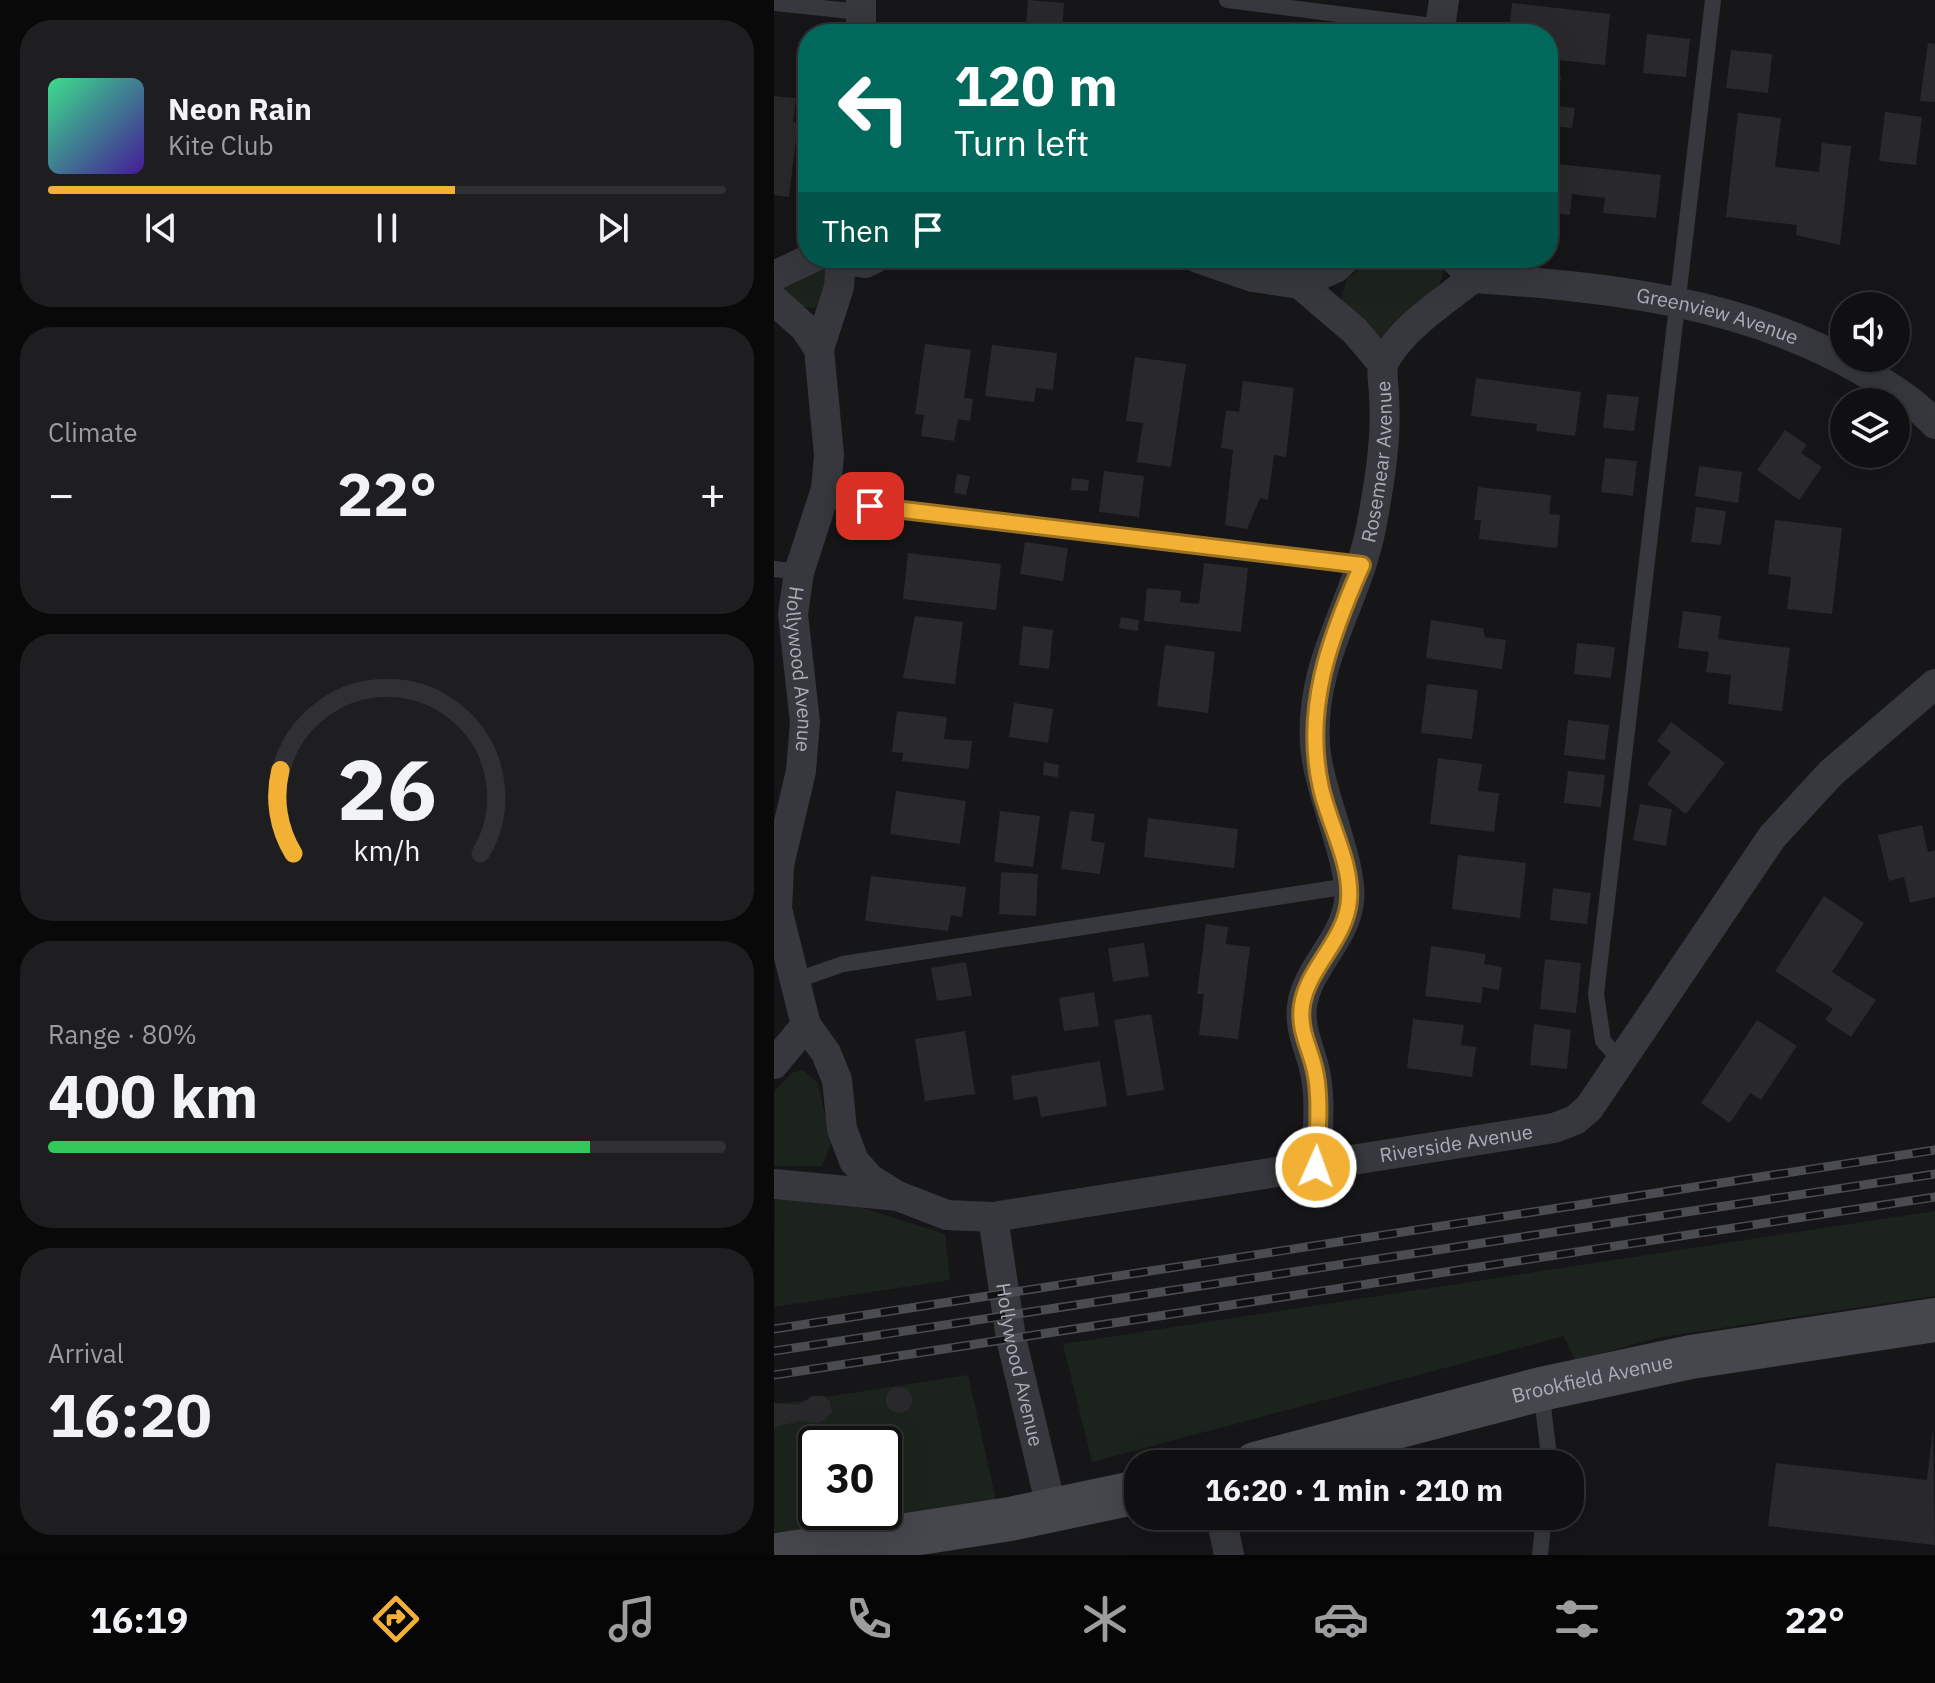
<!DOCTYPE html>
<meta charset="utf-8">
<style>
:root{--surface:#101012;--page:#1e1e20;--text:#f1f3f6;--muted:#9c9d9f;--line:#303032;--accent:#f2b134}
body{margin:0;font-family:"IBM Plex Sans",sans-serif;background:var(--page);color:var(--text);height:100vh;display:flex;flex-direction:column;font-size:30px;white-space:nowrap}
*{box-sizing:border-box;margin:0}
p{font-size:26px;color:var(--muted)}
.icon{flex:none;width:44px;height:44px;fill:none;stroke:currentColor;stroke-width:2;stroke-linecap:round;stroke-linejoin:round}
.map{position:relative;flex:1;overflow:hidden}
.sheet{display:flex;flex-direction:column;gap:20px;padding:20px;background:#09090a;width:774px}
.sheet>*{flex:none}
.top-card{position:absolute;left:24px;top:24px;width:760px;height:244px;border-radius:32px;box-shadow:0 8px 32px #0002,0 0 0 2px var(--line);background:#00695c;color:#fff;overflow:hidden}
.tools{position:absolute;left:1056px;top:292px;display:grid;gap:16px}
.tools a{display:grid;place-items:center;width:80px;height:80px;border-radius:50%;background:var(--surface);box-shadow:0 8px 32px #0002,0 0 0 2px var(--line);font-size:40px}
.speed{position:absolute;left:24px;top:1426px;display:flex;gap:16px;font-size:40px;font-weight:700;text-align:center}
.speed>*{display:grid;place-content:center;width:104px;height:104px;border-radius:50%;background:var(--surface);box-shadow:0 8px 32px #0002,0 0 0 2px var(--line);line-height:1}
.speed .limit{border:4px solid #111;border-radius:12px;background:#fff;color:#111}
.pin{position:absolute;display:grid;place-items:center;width:68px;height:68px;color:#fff;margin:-34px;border-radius:16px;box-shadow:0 4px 12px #0006}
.me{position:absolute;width:88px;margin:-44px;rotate:2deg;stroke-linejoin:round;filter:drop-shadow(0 0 6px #0008)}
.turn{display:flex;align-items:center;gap:28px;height:168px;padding:0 24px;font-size:36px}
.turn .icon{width:104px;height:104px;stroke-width:2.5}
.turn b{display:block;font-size:56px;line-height:68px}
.then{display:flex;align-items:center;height:76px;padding:0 24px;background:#0003;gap:16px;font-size:30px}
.big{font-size:60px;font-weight:800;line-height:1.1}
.sheet .tile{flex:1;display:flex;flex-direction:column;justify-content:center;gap:12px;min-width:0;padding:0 28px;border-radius:32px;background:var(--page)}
.sheet .dial{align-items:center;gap:0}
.dial svg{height:208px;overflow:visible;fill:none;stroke:var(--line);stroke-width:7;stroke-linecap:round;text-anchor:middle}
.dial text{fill:var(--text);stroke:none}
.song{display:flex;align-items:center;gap:24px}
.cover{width:96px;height:96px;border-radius:12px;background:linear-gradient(135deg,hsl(150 70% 55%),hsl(260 70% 35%))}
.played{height:8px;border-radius:4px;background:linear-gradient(90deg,var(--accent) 60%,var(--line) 60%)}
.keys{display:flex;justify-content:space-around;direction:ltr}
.heat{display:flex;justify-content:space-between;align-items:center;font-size:44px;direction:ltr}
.charge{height:12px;border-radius:6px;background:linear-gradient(90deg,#34c759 80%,var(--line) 0)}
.trip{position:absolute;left:350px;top:1450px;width:460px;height:80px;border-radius:32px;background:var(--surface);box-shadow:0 8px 32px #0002,0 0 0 2px var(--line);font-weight:800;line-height:80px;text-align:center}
.dock{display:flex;height:128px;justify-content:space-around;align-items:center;background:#060607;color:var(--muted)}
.dock .icon{width:56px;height:56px}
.dock .selected{color:var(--accent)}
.dock b{font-size:36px;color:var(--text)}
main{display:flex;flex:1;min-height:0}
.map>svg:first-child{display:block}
.green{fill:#1c231d;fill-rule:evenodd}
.building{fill:#29292c}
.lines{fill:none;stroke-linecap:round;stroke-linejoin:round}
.lane{stroke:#37383d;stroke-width:16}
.street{stroke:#37383d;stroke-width:30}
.secondary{stroke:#45474d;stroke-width:44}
.rail-casing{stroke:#4a4c52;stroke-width:9}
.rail{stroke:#111113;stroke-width:6;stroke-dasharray:18;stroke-linecap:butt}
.route-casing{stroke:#9d7322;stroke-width:20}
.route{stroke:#f2b134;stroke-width:14}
.labels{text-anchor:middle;stroke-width:8;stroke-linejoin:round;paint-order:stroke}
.street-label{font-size:20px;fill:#a8adb8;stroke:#111113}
</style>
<main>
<section class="sheet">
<div class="tile">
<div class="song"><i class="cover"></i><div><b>Neon Rain</b><p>Kite Club</p></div></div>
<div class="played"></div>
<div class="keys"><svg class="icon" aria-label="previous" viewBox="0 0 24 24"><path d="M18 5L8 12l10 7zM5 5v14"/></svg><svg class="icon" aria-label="pause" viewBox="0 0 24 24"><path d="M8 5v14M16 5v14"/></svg><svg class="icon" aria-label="next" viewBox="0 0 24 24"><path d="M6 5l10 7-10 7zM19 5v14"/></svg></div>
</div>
<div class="tile"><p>Climate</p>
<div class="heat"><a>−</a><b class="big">22°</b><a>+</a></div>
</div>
<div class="tile dial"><svg viewBox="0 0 100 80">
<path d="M14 69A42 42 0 1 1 86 69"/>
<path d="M14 69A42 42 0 0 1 9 37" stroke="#f2b134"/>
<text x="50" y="56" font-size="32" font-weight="700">26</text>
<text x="50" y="72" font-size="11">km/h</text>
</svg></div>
<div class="tile"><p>Range · 80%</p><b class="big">400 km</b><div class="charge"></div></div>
<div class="tile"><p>Arrival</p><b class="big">16:20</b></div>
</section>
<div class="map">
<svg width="1161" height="1555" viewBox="0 0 1161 1555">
<rect width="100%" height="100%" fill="#161618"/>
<path class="green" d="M599,258H667C681,287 633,317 614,335L606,338L566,302L573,279Z
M50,266L54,272L46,301L40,308L26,306L7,288L24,282Z
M29,1070L44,1083L57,1143L48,1166H0V1092L18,1073Z
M1,1199L89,1208L171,1234L176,1280L0,1307Z
M1161,1211V1296L888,1337L801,1360L790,1336L318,1462L289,1344Z
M194,1375L223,1504L0,1538V1405ZM42,1444H110V1512H42Z"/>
<path class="building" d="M254,0L290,3L288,34H251Z
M738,3L836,14L831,65L774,59V34H735Z
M873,34L916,39L912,77L869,73Z
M1154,43L1161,44V102L1146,101Z
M957,50L998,54L994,93L952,88Z
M774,75L787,76L783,106L801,108L798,128L778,126L776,142Z
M0,96L22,98L19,122L24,123L15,197L0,195Z
M1111,112L1148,117L1142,165L1105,161Z
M964,113L1007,118L1001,167L1045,172L1048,143L1077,146L1066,245L1022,235L1023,225L952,217Z
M774,163L887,175L882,218L829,213L831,198L798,194L796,215L774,212Z
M151,344L197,350L190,398L199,399L196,421L184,419L180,441L147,436L150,415L141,414Z
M218,345L283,353L279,390L262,388L260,402L211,396Z
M361,357L412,364L397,467L363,462L369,423L352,421Z
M702,378L807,392L801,436L762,431L763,424L697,416Z
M469,381L520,388L512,457L500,455L494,500L486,498L473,529L451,525L459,450L447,448L452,410L465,412Z
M833,394L865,397L860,431L829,428Z
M1011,430L1033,445L1027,453L1048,467L1025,500L983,470Z
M831,458L863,461L859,496L827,492Z
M925,466L968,472L964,503L921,496Z
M330,471L370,476L365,517L325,512Z
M183,474L196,476L192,495L180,493Z
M298,478L315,480L314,491L297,490Z
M704,487L777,495L775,514L786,515L783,548L705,539L707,520H700Z
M922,507L952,511L947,545L917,542Z
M1001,520L1068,528L1058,614L1013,609L1017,577L994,574Z
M251,542L294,548L289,581L246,574Z
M134,553L227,564L222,610L129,599Z
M430,563L474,568L467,632L370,621L373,588L407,591L406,602L425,604Z
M909,611L947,616L944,639L1016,648L1008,711L954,704L957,675L932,672L935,652L904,648Z
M141,616L189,622L181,684L129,678Z
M347,617L365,620L364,631L345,628Z
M657,620L709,628L711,637L732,640L728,669L652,658Z
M249,626L279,630L275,669L245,665Z
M803,643L841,647L837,678L800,674Z
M391,645L441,652L434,713L383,706Z
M653,684L704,690L698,739L647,733Z
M240,703L279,709L274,743L235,737Z
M123,711L173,717L170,739L198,741L195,769L128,761L129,753L118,752Z
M794,720L835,725L831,760L790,755Z
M897,722L951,763L912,814L873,784L897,752L883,741Z
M664,758L708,764L704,791L725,793L720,832L656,824Z
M270,762L285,765L284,777L269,775Z
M794,771L831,775L827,807L790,803Z
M122,791L192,801L186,844L116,834Z
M866,804L898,809L892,846L859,840Z
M226,811L266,816L259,867L220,862Z
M296,811L321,814L317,841L331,843L326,874L287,869Z
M374,818L464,829L460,868L370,857Z
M1148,825L1154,852L1161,850V897L1136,903L1130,877L1115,881L1104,835Z
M684,855L752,863L746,918L678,909Z
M227,872L264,874L262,916L225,914Z
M97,876L192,887L188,917L177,915L174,931L91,921Z
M779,888L817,893L813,924L776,920Z
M1050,896L1090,923L1058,972L1102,1000L1077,1037L1051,1020L1059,1009L1001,971Z
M432,924L454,927L452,944L476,947L464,1039L425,1035L430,994H423Z
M370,943L375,976L339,982L334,948Z
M657,946L712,954L710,964L728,967L725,990L709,987L707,1003L651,996Z
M771,959L807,963L802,1013L766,1009Z
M192,962L198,996L163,1001L157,968Z
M320,992L325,1026L290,1031L285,998Z
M377,1014L390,1090L353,1096L340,1020Z
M639,1019L690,1025L687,1045L702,1047L698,1077L633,1068Z
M983,1020L1023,1046L987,1100L976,1093L956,1123L927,1103Z
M760,1024L797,1030L793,1069L756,1065Z
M191,1031L201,1094L151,1101L141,1039Z
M326,1061L333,1106L267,1117L263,1096L240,1100L237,1076Z
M112 1400a13 13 0 1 1 26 0a13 13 0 1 1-26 0Z
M38,1396H50L56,1402L58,1412L51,1420L42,1423L26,1421L0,1427V1403L25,1405Z
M1159,1429L1161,1545L994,1526L1002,1463L1153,1480Z"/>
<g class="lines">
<path class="lane" d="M453,0L667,27
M0,3L86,12
M48,500L588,565
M0,569L25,572
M20,981L69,964L575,886
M847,1061L829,1041L822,994L939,0
M767,1390L776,1464
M766,1555L770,1516"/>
<g class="street">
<path d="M87,0V34"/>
<path d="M665,34L670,0"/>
<path d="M61,258L91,263L101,258"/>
<path id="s1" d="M67,258L65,287L45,349L55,455L52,489L25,572L19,614L31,722L27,771L5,865L3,909L32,1025L52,1053L63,1080L68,1129L80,1161L96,1179L122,1195"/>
<path d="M424,258L479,277L526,284L581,331L609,364"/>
<path d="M0,276L38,258"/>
<path id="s2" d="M699,278C834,287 968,301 1087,370C1113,385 1141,402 1161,424"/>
<path d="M526,284L563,267L572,258"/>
<path d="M0,300L31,328L45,349"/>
<path d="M0,1064L32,1025"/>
<path id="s3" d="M542,1167C543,1137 547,1106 542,1077C538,1051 525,1033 528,1006C533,968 570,941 575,902C580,864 543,790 541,743C536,661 582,604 597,528C605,486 613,439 610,396C610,385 606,369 611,360C630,326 669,302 699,278L680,258"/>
<path id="s4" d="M0,1184L124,1196L173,1215L219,1217L780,1128L801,1120L815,1108L998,837L1057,773L1161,684"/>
<path id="s5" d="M219,1217L237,1338L278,1511"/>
<path d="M447,1516L455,1555"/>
</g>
<g class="secondary">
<path id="s6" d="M481,1464L767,1389L917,1357L1161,1320"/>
<path d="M4,1555L236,1519L364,1492"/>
</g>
<defs>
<path id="rail" d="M0,1329L1161,1150
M0,1351L1161,1174
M0,1375L1161,1197"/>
</defs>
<use href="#rail" class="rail-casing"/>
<use href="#rail" class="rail"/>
</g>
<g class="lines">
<defs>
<path id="route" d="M96,506L588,565C556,637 529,709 547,788C555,824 578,863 575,900C572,940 534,967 528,1005C524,1033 538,1050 542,1076C547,1106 543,1137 542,1167"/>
</defs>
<use href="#route" class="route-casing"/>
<use href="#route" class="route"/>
</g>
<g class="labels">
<g class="street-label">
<text dy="7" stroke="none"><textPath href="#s2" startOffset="248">Greenview Avenue</textPath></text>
<text dy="7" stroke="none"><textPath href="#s3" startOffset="732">Rosemear Avenue</textPath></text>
<text dy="7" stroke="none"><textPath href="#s1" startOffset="420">Hollywood Avenue</textPath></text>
<text dy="7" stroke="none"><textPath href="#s4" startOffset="692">Riverside Avenue</textPath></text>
<text dy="7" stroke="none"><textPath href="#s5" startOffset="150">Hollywood Avenue</textPath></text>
<text dy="7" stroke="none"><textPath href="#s6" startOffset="348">Brookfield Avenue</textPath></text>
</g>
</g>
</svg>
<div class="tools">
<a><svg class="icon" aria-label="sound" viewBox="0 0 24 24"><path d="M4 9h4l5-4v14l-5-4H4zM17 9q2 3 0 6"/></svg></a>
<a><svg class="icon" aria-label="layers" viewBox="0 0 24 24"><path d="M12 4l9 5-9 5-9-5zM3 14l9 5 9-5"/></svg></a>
</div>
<div class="speed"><div class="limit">30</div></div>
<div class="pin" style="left:96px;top:506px;background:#d93025"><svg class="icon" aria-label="arrive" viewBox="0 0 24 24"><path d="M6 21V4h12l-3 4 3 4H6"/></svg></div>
<svg class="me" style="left:542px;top:1167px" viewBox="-20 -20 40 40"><circle r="17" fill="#f2b134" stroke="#fff" stroke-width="3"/><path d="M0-11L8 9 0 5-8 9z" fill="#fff"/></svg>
<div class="trip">16:20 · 1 min · 210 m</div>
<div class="top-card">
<div class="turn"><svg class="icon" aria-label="left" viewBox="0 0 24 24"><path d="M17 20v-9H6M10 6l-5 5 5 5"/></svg><div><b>120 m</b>Turn left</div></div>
<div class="then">Then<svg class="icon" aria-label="arrive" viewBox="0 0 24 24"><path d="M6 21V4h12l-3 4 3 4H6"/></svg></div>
</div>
</div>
</main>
<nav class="dock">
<b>16:19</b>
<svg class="icon selected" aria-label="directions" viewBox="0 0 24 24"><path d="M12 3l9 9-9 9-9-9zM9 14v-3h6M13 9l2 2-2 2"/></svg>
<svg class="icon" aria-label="music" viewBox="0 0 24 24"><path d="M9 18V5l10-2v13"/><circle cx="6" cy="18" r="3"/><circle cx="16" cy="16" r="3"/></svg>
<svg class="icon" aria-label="phone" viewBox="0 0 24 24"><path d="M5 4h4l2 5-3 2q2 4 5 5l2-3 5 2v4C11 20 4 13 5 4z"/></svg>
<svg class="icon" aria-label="climate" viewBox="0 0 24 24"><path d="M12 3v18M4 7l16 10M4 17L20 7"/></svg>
<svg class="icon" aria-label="car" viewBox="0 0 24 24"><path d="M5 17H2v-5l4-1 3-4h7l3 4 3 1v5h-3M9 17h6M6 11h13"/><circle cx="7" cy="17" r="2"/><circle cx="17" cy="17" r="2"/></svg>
<svg class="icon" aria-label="filters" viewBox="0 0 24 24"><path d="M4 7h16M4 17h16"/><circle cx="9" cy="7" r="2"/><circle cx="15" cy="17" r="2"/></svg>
<b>22°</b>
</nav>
